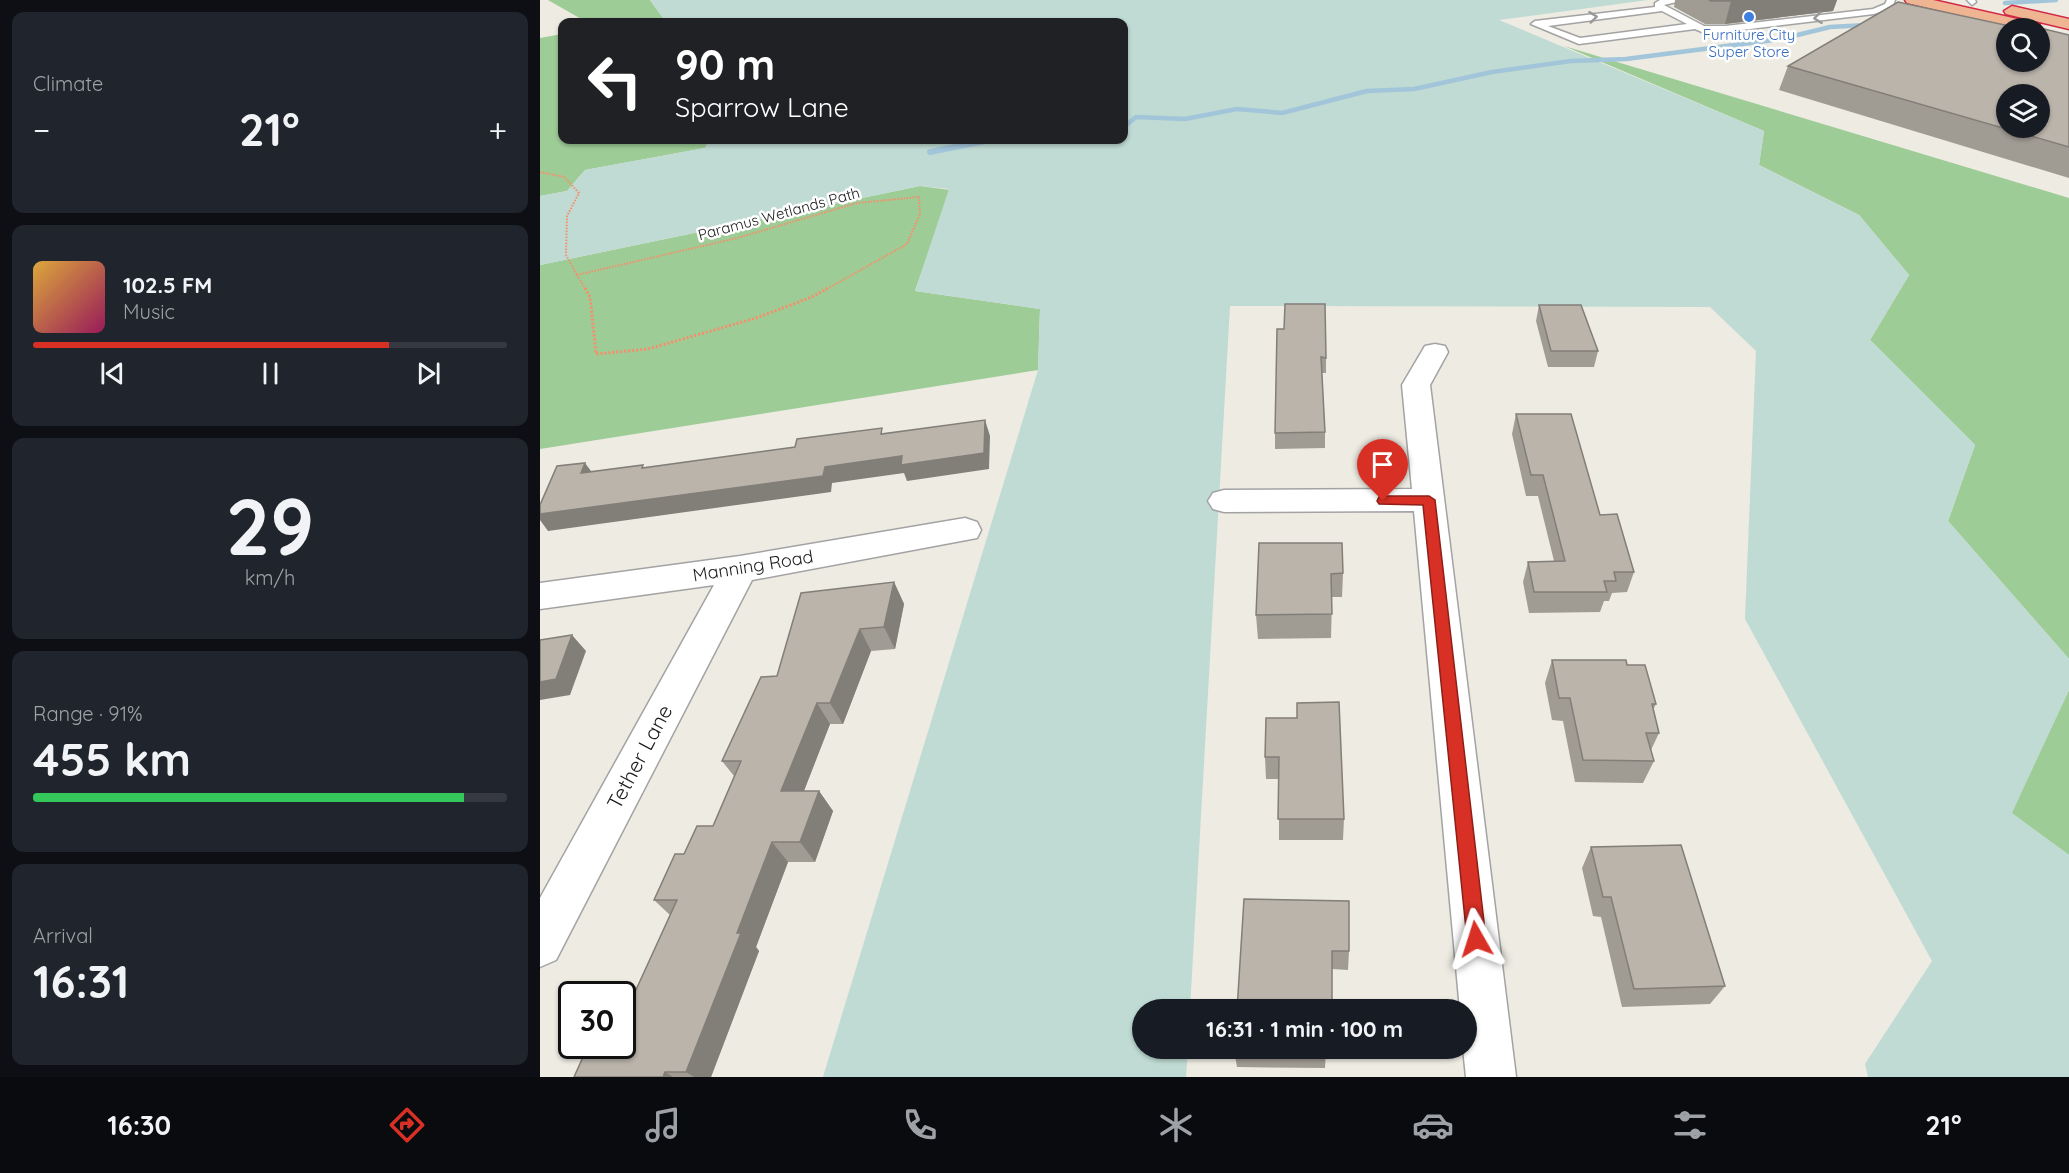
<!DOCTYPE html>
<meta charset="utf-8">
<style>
:root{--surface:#171b24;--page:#20242c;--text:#f1f3f6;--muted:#9ea1a6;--line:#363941;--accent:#d93025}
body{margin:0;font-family:Quicksand,sans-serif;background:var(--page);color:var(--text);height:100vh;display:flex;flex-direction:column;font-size:22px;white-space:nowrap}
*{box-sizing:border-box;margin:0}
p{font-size:20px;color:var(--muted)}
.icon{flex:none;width:33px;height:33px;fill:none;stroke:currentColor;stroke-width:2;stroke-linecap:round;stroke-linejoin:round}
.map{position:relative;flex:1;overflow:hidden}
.drawer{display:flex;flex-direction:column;gap:12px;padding:12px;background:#0d0f14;width:540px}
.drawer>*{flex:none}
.banner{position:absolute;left:18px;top:18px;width:570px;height:126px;border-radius:12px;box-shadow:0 2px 4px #0004;background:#202124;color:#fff;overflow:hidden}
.fabs{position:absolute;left:1456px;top:18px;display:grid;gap:12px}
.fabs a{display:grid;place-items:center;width:54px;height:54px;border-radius:50%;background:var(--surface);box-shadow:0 2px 4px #0004;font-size:30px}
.speed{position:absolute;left:18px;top:981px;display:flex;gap:12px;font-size:30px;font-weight:700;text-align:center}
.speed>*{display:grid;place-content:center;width:78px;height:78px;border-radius:50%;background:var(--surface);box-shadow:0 2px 4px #0004;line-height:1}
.speed .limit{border:3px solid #111;border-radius:9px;background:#fff;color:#111}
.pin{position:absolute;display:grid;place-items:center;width:51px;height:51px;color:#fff;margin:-62px -26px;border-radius:50% 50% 50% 0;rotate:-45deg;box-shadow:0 0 6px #0007}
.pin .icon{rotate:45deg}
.me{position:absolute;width:66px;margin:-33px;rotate:354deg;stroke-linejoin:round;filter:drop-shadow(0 0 4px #0008)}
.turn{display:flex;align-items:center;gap:21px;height:126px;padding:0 18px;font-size:27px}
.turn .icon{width:78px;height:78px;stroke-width:2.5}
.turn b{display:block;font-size:42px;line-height:51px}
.big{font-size:45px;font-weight:700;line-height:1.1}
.drawer .tile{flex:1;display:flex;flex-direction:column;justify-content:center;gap:9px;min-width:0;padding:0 21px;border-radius:12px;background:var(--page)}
.drawer .dial{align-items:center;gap:0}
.dial b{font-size:78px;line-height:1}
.song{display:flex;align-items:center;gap:18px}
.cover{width:72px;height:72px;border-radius:9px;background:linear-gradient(135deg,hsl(40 70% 55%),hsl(330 70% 35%))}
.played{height:6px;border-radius:3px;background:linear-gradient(90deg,var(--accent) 75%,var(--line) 75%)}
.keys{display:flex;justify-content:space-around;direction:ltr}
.heat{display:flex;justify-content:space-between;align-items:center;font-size:33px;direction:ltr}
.charge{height:9px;border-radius:4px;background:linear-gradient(90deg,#34c759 91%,var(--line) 0)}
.trip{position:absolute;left:592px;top:999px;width:345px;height:60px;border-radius:30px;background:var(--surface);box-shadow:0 2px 4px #0004;font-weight:700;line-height:60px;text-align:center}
.tab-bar{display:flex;height:96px;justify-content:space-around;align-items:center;background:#090b0e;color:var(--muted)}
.tab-bar .icon{width:42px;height:42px}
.tab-bar .active{color:var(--accent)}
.tab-bar b{font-size:27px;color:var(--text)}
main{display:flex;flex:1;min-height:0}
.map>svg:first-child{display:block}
.forest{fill:#9ecc97}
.wetland{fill:#bfdbd3}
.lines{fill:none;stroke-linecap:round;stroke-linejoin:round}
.stream-far1{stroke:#a2c5da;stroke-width:4.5}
.stream{stroke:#a2c5da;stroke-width:6}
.service-casing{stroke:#a3a3a3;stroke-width:3}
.minor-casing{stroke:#a3a3a3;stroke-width:3}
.trunk-casing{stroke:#d32746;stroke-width:3}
.path-far1{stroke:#f78e69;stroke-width:2;stroke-dasharray:1.5 1.5;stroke-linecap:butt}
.path{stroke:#f78e69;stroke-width:3;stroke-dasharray:2 2;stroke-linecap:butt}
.service{fill:#fff;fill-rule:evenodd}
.minor{fill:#fff;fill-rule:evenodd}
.trunk{fill:#efb593;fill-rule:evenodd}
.wall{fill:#a09b93}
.shaded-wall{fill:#827e78}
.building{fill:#bab4ab;stroke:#827e78;stroke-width:1.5;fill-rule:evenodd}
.oneway{stroke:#999}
.route{fill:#d93025;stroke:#8d1f18;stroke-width:1.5}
.shop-dot{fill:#3f7fe0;stroke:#fff;stroke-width:2}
.labels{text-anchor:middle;stroke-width:5;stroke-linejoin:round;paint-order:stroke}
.far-shop-label{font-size:15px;fill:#366cbe;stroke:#fff}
.far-street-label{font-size:15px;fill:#1c1c1c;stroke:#fff}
.street-label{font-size:18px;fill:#1c1c1c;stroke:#fff}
.near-street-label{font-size:21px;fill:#1c1c1c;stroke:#fff}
</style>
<main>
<section class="drawer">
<div class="tile"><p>Climate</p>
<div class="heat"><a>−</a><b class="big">21°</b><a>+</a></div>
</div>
<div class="tile">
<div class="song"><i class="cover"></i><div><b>102.5 FM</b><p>Music</p></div></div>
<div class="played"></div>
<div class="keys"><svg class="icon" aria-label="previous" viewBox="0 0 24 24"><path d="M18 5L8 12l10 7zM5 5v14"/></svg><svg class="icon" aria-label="pause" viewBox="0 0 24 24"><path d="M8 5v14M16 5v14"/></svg><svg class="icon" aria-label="next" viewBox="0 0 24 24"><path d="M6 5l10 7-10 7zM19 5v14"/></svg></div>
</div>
<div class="tile dial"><b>29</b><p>km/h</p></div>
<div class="tile"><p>Range · 91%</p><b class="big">455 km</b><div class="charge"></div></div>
<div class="tile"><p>Arrival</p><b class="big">16:31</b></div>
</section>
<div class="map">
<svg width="1529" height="1077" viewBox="0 0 1529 1077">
<rect width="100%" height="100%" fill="#edebe2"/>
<path class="forest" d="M8,0H110L126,22H40L43,20Z
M22,34V140H170L165,148L45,170L27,191L0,196V38Z
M1024,46L1529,198V659L1408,521L1435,445L1330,340L1369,275L1319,215L1219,165L1224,131Z
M380,186L410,190L375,291L500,309L498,370L0,449V265Z
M1529,690V855L1471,813Z"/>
<path class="wetland" d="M110,0H1108L959,20L1224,131L1219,165L1319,215L1369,275L1330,340L1435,445L1408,521L1529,659V690L1472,813L1529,855V1077H1328L1325,1064L1392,961L1205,619L1216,351L1170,307L690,306L650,1009L603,1010V1048L648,1049L646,1077H283L498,370L500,309L375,291L409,189L380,186L0,265V196L27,191L45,170L165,148L170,140H584V22H126Z"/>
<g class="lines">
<path class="stream-far1" d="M1465,3L1516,0
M584,127L596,117L645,119L697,109L742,113L827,91L874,89L952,72L1031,61L1086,59L1241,39L1290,27L1327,25"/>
<path class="stream" d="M390,152L450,140"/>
<defs>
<path id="service" d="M1120,0H1145L1124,5L1164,26H1185L1333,9L1345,4L1347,0H1355L1352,8L1334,14L1185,32H1162L1155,29L1039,44L991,24L995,21L1115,7V3ZM1122,11L1147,24L1040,38L1008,26Z
M1427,0H1435L1436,2L1432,5Z"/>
<path id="minor" d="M895,344L905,346L908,352L890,385L976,1077H926L923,1048H927V1010H920L874,511L684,512L673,509L668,501L673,493L684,490L872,489L862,385L885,346Z
M425,518L437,522L441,530L437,538L212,580L16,960L0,967V898L174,585L0,609V583L200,556Z"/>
<path id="trunk" d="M1365,0H1393L1499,24L1501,28H1474L1367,3Z
M1472,6L1529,19V29L1466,14L1464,11Z"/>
</defs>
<use href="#service" class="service-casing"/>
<use href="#minor" class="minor-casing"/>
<use href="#trunk" class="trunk-casing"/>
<path class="path-far1" d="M0,172L24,177L39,193L27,216L26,255L37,275
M37,275L46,290
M37,275L197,238L317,203L379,197L380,214L367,244L285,290"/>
<path class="path" d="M45,288L50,297L56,354L108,349L216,318L272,297L288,288"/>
<use href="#service" class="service"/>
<use href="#minor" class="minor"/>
<use href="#trunk" class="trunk"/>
</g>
<path class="wall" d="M1135,0H1297L1293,11L1185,24H1165L1134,7Z
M1474,27L1529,35V178L1239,90L1248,66Z
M999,305L1058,351L1054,367H1008L996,321Z
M744,329L786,358V373H782L785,432V448L735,449V433Z
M976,414L1060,515L1094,572L1087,592L1072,593L1069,601H1064L1060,612L989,613L983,582L988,562L1014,561L998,496H986L972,434Z
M719,543L803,573L802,597H792L791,638L718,639L716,615Z
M354,582L364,604L355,649L331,651L303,724H290L264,791H279L293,811L275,862H248L216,947L219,951L171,1077H34L84,1016L130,915L114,900L144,854L173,826L194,776L182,761L237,676Z
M1012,660L1087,665L1116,704L1113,710L1119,733L1111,750L1114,761L1103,783L1035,782L1023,721L1012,720L1005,683Z
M726,718L804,819L803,840H739V779H726L725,757Z
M1051,847L1185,986L1170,1004L1082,1007L1061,917L1053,916L1042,868Z
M704,899L809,951L808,970L792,969Z
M786,1048L785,1068L697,1067L694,1050Z"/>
<path class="shaded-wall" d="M1198,0H1297L1293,11L1185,24L1191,1Z
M445,420L450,436L449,469L367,481L364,473L292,483L291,492L8,531L0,520V514L285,467Z
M45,463L57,479L41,473Z
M354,582L364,604L355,649L344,627Z
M320,629L331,651L303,724L290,703Z
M32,635L46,651L30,695L0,700V682Z
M277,703L290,724L256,811L241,791Z
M279,791L293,811L275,862L260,842Z
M232,842L248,862L216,947L219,951L171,1077H154L146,1072L197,933Z
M125,1072L133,1077H123Z"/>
<path class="building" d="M1169,0H1198L1191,1H1171Z
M1358,2L1474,27L1480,23L1529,35V147L1248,66ZM1467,28H1500V62H1467ZM1467,94H1500V128H1467Z
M745,304H785L786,358L781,357L785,432L735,433L737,329H744Z
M999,305H1041L1058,351H1011Z
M976,414H1031L1060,515L1077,514L1094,572H1074L1076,581H1064L1067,592H994L988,562L1025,561L1003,475H991Z
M445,420L444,453L361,465L362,456L285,467L283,476L0,514V505L17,466L45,463L41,473L103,465L102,468L255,447L257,439L342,428L341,434Z
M719,543H802L803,573L791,574L792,614L716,615Z
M354,582L344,627L320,629L290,703H277L241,791H279L260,842H232L197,933H201L146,1072H125L123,1077H34L48,1046H82V1016H84L137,900H114L135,854H144L157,826H173L201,761H182L221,677L237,676L261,593Z
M32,635L16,679L0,682V640Z
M1012,660H1086L1087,665H1105L1116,704H1112L1119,733H1106L1114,761L1043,760L1030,698H1019Z
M799,702L804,819H738L739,757H725L726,718H757V703Z
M1141,845L1185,986L1094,989L1071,897H1063L1051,847Z
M704,899L809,901V951H792V1010H697Z
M694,1048H786V1051L694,1050Z"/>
<defs><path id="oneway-chevron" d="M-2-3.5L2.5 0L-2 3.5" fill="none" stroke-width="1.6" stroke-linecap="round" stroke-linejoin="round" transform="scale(1.5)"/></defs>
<g class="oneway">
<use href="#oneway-chevron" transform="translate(1053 17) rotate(-7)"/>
<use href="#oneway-chevron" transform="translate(1278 18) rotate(173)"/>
</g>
<path class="route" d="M843,496H889L895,500L946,939L943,945L936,948L930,945L927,939L883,505L839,504L837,501L839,497Z"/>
<circle class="shop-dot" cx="1209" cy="17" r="6"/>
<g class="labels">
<g class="far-shop-label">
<text x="1209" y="40">Furniture City<tspan x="1209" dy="17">Super Store</tspan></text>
</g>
<g class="far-street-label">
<text transform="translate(239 214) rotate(-15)" y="5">Paramus Wetlands Path</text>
</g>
<g class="street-label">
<text transform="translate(213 566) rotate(-9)" y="6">Manning Road</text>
</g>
<g class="near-street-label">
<text transform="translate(100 757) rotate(-62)" y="7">Tether Lane</text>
</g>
</g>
</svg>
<div class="fabs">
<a><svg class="icon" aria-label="search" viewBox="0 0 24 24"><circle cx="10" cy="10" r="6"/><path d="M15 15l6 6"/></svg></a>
<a><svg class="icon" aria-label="layers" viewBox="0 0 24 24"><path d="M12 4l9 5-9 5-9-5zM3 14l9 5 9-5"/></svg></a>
</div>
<div class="speed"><div class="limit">30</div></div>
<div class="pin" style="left:843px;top:501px;background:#d93025"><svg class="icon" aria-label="arrive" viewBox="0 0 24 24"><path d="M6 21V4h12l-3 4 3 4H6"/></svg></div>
<svg class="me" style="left:936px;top:939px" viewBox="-20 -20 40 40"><path d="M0-17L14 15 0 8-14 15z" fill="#d93025" stroke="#fff" stroke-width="4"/></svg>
<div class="trip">16:31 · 1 min · 100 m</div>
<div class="banner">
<div class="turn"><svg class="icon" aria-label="left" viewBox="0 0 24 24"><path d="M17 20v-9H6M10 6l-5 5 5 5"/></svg><div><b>90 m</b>Sparrow Lane</div></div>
</div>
</div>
</main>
<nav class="tab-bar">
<b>16:30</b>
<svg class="icon active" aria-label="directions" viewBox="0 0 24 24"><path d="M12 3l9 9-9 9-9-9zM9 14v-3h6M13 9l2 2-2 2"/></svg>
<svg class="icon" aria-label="music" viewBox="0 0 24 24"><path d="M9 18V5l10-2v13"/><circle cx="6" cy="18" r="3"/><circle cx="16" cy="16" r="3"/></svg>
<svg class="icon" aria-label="phone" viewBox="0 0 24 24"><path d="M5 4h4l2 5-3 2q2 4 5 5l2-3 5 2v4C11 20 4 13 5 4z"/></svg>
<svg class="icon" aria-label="climate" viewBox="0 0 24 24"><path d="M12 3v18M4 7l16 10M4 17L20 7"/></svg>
<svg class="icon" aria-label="car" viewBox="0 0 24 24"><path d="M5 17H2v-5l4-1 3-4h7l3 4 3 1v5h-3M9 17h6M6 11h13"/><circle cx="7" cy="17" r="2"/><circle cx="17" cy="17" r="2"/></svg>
<svg class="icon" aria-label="filters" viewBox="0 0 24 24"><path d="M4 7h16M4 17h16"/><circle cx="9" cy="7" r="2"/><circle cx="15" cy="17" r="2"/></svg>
<b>21°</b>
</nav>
